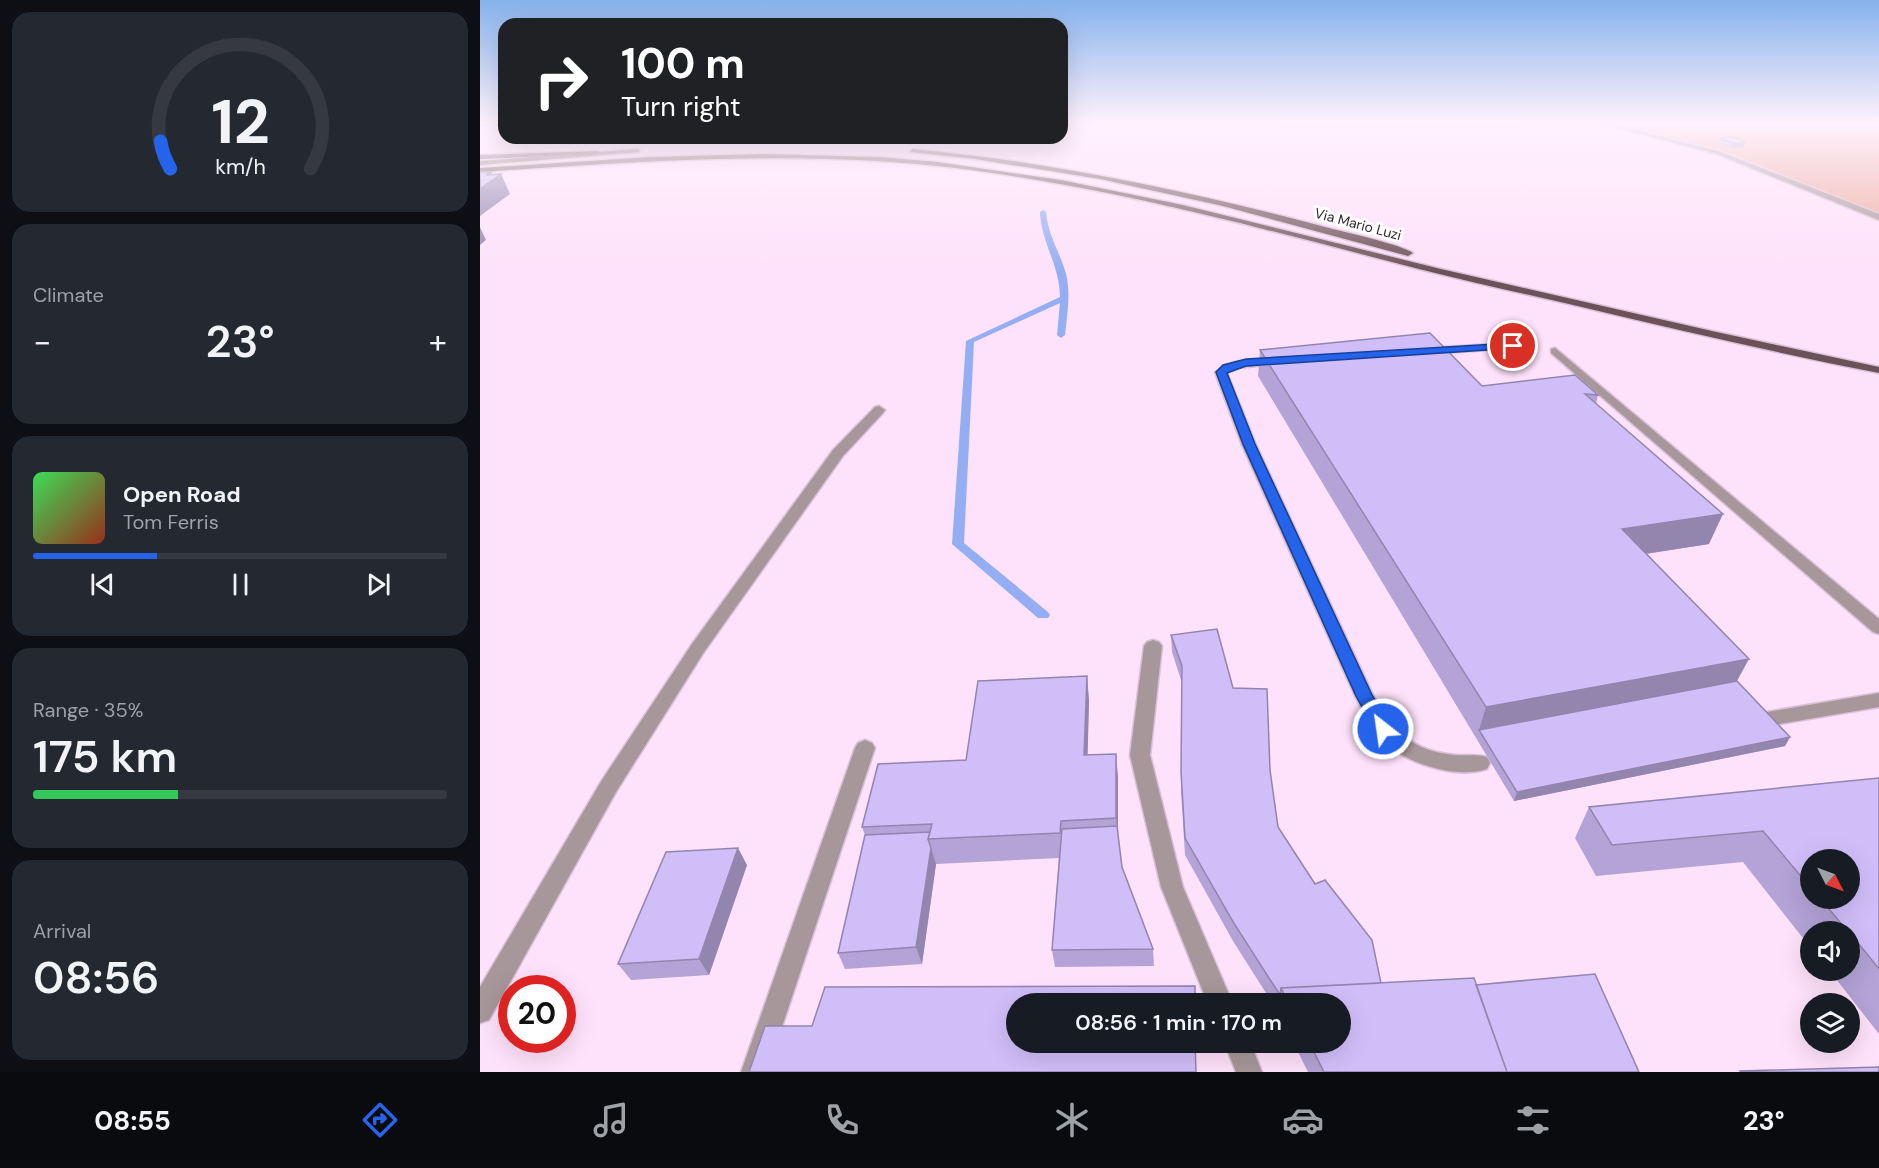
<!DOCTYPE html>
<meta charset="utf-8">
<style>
:root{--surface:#171b24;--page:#242831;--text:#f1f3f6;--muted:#9ea1a6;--line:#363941;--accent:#2563eb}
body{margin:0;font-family:"DM Sans",sans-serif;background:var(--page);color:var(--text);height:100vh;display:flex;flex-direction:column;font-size:22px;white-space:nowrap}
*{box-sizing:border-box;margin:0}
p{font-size:20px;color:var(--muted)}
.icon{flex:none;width:33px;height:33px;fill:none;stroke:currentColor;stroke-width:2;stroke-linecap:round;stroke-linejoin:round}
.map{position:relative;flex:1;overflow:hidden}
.sheet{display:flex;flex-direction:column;gap:12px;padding:12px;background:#0d0f14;width:480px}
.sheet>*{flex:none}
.top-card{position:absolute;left:18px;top:18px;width:570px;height:126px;border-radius:18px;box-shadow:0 6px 24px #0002;background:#202124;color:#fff;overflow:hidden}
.needle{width:39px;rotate:132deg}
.buttons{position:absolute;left:1320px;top:849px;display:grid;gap:12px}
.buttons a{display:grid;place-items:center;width:60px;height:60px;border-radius:50%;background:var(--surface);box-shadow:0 6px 24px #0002;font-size:30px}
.speed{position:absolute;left:18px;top:975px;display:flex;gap:12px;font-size:30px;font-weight:700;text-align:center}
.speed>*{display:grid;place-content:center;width:78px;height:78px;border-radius:50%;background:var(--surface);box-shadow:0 6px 24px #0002;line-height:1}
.speed .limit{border:9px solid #d22;background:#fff;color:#111}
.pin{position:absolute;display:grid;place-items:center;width:51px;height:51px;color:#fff;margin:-26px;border:3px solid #fff;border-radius:50%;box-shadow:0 2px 6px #0007}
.me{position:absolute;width:66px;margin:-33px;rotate:330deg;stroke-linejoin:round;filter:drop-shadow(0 0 4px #0008)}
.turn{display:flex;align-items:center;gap:21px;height:126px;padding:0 24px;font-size:27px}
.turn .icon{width:78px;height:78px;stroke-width:2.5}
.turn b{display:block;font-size:42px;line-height:51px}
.big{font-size:45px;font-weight:600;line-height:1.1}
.sheet .widget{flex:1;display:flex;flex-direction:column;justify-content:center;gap:9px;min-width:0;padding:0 21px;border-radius:18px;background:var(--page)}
.sheet .dial{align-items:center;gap:0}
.dial svg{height:156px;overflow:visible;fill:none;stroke:var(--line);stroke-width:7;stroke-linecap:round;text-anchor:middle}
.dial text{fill:var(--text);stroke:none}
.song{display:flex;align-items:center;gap:18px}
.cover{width:72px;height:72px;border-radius:9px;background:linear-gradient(135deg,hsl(130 70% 55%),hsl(10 70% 35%))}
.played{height:6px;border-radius:3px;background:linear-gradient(90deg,var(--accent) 30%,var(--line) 30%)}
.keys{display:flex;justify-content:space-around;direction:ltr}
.heat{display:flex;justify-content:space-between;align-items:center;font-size:33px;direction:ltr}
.charge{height:9px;border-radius:4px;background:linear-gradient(90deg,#34c759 35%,var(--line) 0)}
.trip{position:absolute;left:526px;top:993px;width:345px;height:60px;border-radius:30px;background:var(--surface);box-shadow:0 6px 24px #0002;font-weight:600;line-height:60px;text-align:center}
.menu{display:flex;height:96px;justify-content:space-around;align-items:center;background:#090b0e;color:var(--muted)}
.menu .icon{width:42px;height:42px}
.menu .active{color:var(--accent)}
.menu b{font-size:27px;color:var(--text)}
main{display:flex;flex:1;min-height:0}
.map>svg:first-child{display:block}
.green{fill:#edab9b}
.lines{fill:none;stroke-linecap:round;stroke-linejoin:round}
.stream{fill:#93aef2;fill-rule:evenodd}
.lane-casing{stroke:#d9c0d6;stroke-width:3}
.street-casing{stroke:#d9c0d6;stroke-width:3}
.secondary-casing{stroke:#d9c0d6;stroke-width:3}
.primary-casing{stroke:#d9c0d6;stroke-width:3}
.lane{fill:#a7969a;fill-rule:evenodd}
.street{fill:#a7969a;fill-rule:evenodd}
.secondary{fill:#856e73;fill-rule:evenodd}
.primary{fill:#6d5158;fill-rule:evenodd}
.wall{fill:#b3a3d6;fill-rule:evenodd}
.shaded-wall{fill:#9285ae}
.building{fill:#d0bef9;stroke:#9285ae;stroke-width:1.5}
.route{fill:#2563eb;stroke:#184099;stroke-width:1.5}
.labels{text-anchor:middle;stroke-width:6;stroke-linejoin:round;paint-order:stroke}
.far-street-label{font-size:14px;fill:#332832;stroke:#fff}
</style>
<main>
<section class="sheet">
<div class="widget dial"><svg viewBox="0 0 100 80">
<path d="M14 69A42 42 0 1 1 86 69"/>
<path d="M14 69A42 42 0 0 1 9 55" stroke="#2563eb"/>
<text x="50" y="56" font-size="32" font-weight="700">12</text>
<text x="50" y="72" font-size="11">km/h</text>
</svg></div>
<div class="widget"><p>Climate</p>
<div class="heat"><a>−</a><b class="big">23°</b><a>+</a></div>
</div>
<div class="widget">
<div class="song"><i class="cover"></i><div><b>Open Road</b><p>Tom Ferris</p></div></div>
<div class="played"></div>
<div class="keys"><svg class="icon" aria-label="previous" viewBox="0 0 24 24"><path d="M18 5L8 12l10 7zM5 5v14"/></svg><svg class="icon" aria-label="pause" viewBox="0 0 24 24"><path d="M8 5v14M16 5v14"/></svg><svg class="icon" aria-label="next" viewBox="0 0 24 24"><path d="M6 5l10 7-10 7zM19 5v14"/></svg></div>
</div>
<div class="widget"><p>Range · 35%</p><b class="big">175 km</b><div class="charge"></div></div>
<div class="widget"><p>Arrival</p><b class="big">08:56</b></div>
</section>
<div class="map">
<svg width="1399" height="1072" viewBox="0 0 1399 1072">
<rect width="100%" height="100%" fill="#fee1fa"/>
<path class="green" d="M1129,123H1399V213L1241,150Z"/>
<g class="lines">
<path class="stream" d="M563,210L566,212C568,235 580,252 586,274C591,294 587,315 585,335L581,338L577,335L580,303L494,342L484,543L568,612L570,615L568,618H558L472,544L486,341L580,297C580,266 561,242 560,212Z"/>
<defs>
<path id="lane" d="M1033,343L1039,346L1037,348L948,354L942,351L948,348Z
M1075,348L1399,619V634L1393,632L1071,353V349Z
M798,358L802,359V363L758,368L747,373L776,445L893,695C913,731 931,751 975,755C985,756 997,754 1007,757L1010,763L1007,769C973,780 917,761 895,733C887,722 882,708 875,696L762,445L735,372L755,362Z
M399,406L405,410L403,413L363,456L224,652L136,792L9,1020L0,1023V987L122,780L212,644L353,450L395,407Z
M1399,693V707L1287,726L1280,724L1278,719L1280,714L1287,712Z
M385,740L392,743L395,748L287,1072H261L375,748L378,743Z"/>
<path id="street" d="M1118,123H1130L1241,152L1399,214V220L1237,154Z
M673,640L679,642L682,646L670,755L703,887L753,1004H728L681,887L650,755L664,646L667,642Z
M744,1042H770L782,1072H756Z"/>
<path id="secondary" d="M158,149L160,152L0,165V161Z"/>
<path id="primary" d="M432,149C573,162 709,191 845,227C864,232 920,244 933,253L928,256L743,206L620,179L495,159L430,152Z
M119,151L117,154L0,159V155Z
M286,154L400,157L457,162L581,180L703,205L961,269L1232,331L1399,367V373C1301,354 1203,331 1106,308C1050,295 994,283 939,269C780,228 621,184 457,166C305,150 152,162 0,172V168L171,157Z"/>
</defs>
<use href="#lane" class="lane-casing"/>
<use href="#street" class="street-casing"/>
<use href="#secondary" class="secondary-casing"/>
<use href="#primary" class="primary-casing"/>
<use href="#lane" class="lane"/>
<use href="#street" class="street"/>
<use href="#secondary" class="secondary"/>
<use href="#primary" class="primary"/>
</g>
<path class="wall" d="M1240,138L1266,142L1264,147L1251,148L1238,143Z
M780,350L1002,386L1118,395L1116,404L1229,544L1166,554L1257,681L1310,737L1305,746L1034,801L778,376Z
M691,635L753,688L790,770L798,827L901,983L996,985L1159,1072H828L813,1042H861V1004H793L753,941L705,855L701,790L702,683L692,652Z
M607,676L609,701L607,755L636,754L638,779V835L642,867L673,949L674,966L575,967L572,950L579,858L456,864L442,964L365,969L358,953L385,835L382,827L486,760Z
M1399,778V1034L1349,970H1370V932H1330V947L1263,862L1116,876L1095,838L1109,807ZM1330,860L1370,898H1330Z
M267,865L229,975L151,980L138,964Z"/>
<path class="shaded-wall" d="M0,123H24V125L0,126Z
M1266,142L1264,147L1251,148L1253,143Z
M11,172L14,179L21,174L30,194L0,216V189L6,175Z
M0,227L6,240L0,245Z
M1243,514L1229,544L1131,559L1142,529Z
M1269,659L1252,690L999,730L1006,707Z
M607,676L609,701L607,780L604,755Z
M1310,737L1305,746L1034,801L1037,792Z
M636,754L638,779V843L636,818Z
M258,848L267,865L229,975L219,959Z
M451,848L456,864L442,964L436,947Z"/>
<path class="building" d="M1253,137L1266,142L1253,143L1240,138Z
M0,172H11L6,175L21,174L0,189Z
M950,333L1002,386L1095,375L1118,395L1105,394L1243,514L1142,529L1269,659L1006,707L780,350Z
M737,629L753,688L787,689L790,770L798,827L835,884L845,880L892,940L901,983L801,988L800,995L755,925L705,838L701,772L702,666L691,635Z
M607,676L604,755L636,754V818L581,821L580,833L448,839L452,824L382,827L398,764L486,760L498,681Z
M1257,681L1310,737L1037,792L999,730Z
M1399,778V969L1370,933V932H1368L1340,898H1370V860H1330V887L1283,831L1132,845L1109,807Z
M637,826L642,867L673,949L572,950L582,829Z
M450,832L448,839L451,848L436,947L358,953L385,835Z
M258,848L219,959L138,964L186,852Z
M1115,974L1159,1072H1027L996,985Z
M994,978L1027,1072H844L829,1042H861V1004H809L801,988Z
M715,986V1004H537V1042H715L716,1072H269L285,1026H332L345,987Z
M1399,1067V1072H1261L1260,1071Z"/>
<linearGradient id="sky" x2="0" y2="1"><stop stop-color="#86b2ec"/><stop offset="0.45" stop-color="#fff2fd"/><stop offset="1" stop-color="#fff2fd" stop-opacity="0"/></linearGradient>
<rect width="1399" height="273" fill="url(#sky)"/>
<path class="route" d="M1033,343L1036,344V348L766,366L747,373L775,444L892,695L912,729L909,734L903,736L897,734L876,696L763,444L736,372L743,365L766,359Z"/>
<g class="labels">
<g class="far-street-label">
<text transform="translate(878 224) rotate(15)" y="5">Via Mario Luzi</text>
</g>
</g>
</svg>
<div class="buttons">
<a><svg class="needle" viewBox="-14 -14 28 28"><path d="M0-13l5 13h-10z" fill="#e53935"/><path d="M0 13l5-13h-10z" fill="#9ea1a6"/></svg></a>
<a><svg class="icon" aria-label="sound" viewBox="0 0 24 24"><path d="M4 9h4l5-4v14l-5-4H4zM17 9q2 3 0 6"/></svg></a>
<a><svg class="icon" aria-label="layers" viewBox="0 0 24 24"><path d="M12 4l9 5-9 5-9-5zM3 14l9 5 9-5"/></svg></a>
</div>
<div class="speed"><div class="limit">20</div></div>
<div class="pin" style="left:1033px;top:346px;background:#d93025"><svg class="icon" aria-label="arrive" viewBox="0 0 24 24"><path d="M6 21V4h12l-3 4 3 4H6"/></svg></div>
<svg class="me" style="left:903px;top:729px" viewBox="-20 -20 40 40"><circle r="17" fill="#2563eb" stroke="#fff" stroke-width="3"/><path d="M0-11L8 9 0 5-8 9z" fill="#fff"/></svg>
<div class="trip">08:56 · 1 min · 170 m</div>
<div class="top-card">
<div class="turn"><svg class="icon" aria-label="right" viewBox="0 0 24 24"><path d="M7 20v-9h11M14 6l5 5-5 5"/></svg><div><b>100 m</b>Turn right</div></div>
</div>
</div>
</main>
<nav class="menu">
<b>08:55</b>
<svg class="icon active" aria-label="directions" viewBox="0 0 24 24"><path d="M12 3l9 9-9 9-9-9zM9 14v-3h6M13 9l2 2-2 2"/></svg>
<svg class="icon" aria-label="music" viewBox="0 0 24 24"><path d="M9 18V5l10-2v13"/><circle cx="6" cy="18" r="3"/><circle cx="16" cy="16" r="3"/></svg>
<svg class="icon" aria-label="phone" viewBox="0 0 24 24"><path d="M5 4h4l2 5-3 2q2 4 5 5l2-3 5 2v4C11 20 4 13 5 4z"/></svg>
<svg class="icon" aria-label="climate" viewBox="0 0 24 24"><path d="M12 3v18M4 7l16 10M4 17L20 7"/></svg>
<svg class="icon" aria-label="car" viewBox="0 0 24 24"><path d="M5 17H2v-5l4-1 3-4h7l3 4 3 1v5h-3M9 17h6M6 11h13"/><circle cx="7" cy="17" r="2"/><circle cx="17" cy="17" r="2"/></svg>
<svg class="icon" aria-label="filters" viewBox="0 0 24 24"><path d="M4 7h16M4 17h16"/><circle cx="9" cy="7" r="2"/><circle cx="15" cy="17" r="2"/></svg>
<b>23°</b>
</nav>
